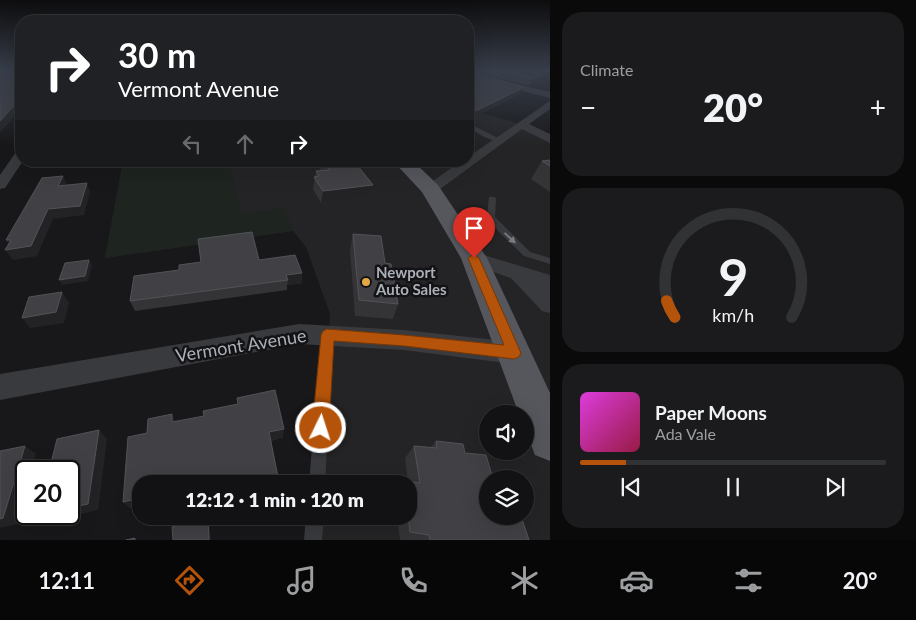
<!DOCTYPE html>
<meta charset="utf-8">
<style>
:root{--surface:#121214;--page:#1b1b1d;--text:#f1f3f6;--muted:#9c9ea0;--line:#313234;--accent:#b45309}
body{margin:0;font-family:Lato,sans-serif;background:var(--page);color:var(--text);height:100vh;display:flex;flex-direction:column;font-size:19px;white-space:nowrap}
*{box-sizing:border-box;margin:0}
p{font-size:16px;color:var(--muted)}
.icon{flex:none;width:28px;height:28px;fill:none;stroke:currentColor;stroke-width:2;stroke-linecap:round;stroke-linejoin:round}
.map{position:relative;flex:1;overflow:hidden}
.panel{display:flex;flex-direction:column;gap:12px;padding:12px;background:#0a0a0b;width:366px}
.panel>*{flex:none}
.hud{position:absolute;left:15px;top:15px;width:459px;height:152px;border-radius:20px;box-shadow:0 5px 20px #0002,0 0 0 1px var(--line);background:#202124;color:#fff;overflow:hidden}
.buttons{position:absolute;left:479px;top:405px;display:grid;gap:10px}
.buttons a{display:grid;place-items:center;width:55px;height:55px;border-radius:50%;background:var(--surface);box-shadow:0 5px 20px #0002,0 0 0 1px var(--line);font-size:25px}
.speed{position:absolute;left:15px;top:460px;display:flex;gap:10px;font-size:25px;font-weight:700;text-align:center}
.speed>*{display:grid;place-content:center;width:65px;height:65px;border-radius:50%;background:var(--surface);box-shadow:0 5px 20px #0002,0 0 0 1px var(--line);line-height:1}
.speed .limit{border:2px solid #111;border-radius:8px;background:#fff;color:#111}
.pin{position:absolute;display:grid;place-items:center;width:42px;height:42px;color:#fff;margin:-51px -21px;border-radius:50% 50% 50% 0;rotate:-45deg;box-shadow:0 0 5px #0007}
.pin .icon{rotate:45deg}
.me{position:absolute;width:55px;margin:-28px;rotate:4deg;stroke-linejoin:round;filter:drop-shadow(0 0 4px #0008)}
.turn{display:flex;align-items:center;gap:18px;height:105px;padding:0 20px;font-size:22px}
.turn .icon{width:65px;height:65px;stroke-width:2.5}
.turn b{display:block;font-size:35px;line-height:42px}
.lanes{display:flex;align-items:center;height:48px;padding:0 20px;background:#0003;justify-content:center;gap:25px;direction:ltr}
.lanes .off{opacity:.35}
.big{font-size:38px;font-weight:800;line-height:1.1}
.panel .card{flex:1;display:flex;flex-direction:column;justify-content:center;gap:8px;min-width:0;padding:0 18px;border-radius:20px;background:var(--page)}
.panel .dial{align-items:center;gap:0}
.dial svg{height:130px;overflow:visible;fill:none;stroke:var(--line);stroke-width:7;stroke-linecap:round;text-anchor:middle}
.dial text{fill:var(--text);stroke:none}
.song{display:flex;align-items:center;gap:15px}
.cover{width:60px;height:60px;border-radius:8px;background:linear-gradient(135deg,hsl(300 70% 55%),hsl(340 70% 35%))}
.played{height:5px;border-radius:2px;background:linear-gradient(90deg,var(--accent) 15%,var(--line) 15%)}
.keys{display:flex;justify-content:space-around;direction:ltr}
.heat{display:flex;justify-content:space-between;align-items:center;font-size:28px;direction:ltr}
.trip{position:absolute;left:132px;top:475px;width:285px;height:50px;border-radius:20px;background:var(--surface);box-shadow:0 5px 20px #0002,0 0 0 1px var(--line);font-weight:800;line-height:50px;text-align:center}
.tab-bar{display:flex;height:80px;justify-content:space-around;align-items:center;background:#070708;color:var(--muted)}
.tab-bar .icon{width:35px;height:35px}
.tab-bar .selected{color:var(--accent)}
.tab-bar b{font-size:22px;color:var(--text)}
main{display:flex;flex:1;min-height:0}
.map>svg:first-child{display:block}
.built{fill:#242426;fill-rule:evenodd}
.green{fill:#1e241f}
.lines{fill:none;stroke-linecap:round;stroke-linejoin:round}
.service{fill:#393a3e;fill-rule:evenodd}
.minor{fill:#393a3e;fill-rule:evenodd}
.primary{fill:#55575d;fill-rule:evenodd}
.wall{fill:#343437}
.shaded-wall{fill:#232325}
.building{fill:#414145;stroke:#515357}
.oneway{fill:#787a81}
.route{fill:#b45309;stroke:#753606}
.poi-dot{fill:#e5a944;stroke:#131315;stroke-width:2}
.labels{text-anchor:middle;stroke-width:5;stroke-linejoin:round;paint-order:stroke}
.poi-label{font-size:15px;font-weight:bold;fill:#abafb8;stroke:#131315;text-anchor:start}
.near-street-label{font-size:18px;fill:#abafb8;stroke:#131315}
</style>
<main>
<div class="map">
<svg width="550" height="540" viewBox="0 0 550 540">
<rect width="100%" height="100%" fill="#18181a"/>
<path class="built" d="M468,109L521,124L550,139V540H313L315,516H409V484H317L330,314L306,247L293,231L105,258L123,161H468ZM488,414H525V451H488ZM488,479H525V516H488Z"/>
<path class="green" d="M123,161H228L241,213L283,208L293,231L105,258Z"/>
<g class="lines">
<path class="service" d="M468,123L500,139L501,140C493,144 476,132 468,127Z
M489,197H495L496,199L495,217L530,252L550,258V264L524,256L499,232L487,217Z
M327,330L331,331L333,335L325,484H309L321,335L323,331Z
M306,516H324L322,540H304Z"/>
<path class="minor" d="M468,73L550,92V98L468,77Z
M550,101V109L529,124L550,134V143L522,129L436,192H426L423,189L426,186L461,161H468V157Z
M21,151V161H23L5,188L0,189V175L16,152Z
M474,252L550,275V313L542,311L511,278L467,263L464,258L467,253Z
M299,324L404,330L514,342L523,345L526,353L523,361L514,364L404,350L299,344L0,400V374Z"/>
<path class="primary" d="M393,161H413L438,185L487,258L550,393V461L535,455L525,429V414H519L461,258L422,192Z"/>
</g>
<path class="wall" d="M468,70H550V75L548,76L529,85L470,72L521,93L475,117L468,118Z
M550,160V192L531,179L542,161Z
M315,161H354L371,197L321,203L313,189L316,171L321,170Z
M353,234L385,263L398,304L393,319L355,316L350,250Z
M259,260L302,273V283L287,285V290L135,311L130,301L179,270Z
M176,422L283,437L271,441L278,477V484H141L130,508L123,502L147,433Z
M436,441L465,453L488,516L529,540H400L397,516H409V484H401L404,481L408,482L405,458L414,446L430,448Z"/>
<path class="shaded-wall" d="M550,71V75L548,76L529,85L532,79Z
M524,87L521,93L475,117L468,118V111Z
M21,98V109L0,133V121Z
M63,176L67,185L58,186Z
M87,183L90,192L84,215L53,219L37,256L13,260L5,250L12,249L6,240L48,209Z
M373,185L371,197L321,203L323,191Z
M89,260L92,265L88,281L62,285L59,280Z
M302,273V283L287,285L288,280L286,275Z
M62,292L69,303L64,323L30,328L22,318Z
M172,414L176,423L172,422Z
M284,429L283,437L269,441V432Z
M99,430L107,439L98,510L51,521L39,515L46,514H69V508Z
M25,446L36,454L31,471H26V490L17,524L0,528V519Z
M141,498V506L130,508L123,502Z
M208,517L209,520L211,540H209Z"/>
<path class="building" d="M0,70H21V98L0,121Z
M468,70H470V72L524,87L478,110L468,111Z
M492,70H550V71L532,79Z
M550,160V166L542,161Z
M324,161H354L373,185L323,191L314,177L319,176L316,171L330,170Z
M63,176L58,186L87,183L80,206L48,209L31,246L5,250L11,240H6L42,178Z
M252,232L259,260L295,255L302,273L286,275L288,280L130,301L134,276L179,270V265L201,262L198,239Z
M353,234L381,236L385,263L391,264L398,304L359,300Z
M89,260L85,276L59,280L65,263Z
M62,292L56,312L22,318L29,297Z
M275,390L284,429L269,432L278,477L246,484H141V498L123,502L128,437L147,433L148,419L172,414V422L204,416L203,411L238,404L237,398Z
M99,430L88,504L69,508V471H49L57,439Z
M436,441L463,444L465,453L486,455L493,479H488V516H521L529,540H430L429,535L410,532L408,516L409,484H404V481L420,483L414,446L437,448Z
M25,446L3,518L0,519V451Z
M208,517L209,540H173L172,527Z
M135,538V540H126Z"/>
<defs><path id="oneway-solid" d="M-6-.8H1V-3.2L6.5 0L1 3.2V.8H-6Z" transform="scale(1.25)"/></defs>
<use class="oneway" href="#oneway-solid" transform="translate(510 238) rotate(43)"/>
<linearGradient id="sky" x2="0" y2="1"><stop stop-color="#0d0d0e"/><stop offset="0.48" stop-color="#373d49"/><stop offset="1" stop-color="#373d49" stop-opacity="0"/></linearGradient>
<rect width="550" height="146" fill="url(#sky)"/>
<path class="route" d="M474,254L479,258L521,353L519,357L514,359L404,346L334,341L329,428L327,434L321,436L315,434L312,428L321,335L323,331L327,329L404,335L504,345L468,258Z"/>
<circle class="poi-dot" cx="366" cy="282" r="5"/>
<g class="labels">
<g class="poi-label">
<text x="376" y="278">Newport<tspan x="376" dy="17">Auto Sales</tspan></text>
</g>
<g class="near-street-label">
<text transform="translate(241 346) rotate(-9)" y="6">Vermont Avenue</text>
</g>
</g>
</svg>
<div class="buttons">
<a><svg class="icon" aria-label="sound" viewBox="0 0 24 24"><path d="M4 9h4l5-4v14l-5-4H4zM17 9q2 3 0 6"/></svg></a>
<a><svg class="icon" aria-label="layers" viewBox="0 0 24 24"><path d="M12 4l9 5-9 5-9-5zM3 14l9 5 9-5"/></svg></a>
</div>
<div class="speed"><div class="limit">20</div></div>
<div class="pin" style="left:474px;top:258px;background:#d93025"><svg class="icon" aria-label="arrive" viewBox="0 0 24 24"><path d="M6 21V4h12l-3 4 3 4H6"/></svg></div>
<svg class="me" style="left:321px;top:428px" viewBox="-20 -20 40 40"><circle r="17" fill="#b45309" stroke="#fff" stroke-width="3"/><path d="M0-11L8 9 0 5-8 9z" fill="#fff"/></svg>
<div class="trip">12:12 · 1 min · 120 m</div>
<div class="hud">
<div class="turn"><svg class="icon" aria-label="right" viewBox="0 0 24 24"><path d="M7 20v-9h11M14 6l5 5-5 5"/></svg><div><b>30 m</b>Vermont Avenue</div></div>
<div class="lanes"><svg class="icon off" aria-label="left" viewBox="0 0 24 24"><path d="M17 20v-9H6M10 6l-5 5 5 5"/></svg><svg class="icon off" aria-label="ahead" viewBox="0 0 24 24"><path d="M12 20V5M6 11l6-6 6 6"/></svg><svg class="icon" aria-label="right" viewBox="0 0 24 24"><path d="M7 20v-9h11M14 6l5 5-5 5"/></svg></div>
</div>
</div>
<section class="panel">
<div class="card"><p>Climate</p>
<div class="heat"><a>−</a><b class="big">20°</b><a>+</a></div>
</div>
<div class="card dial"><svg viewBox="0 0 100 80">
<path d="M14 69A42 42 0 1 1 86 69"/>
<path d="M14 69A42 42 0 0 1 9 59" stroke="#b45309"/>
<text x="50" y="56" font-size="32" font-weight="700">9</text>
<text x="50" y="72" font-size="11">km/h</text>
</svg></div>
<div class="card">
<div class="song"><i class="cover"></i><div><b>Paper Moons</b><p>Ada Vale</p></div></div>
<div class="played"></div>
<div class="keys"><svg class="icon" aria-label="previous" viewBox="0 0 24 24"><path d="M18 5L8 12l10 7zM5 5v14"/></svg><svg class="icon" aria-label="pause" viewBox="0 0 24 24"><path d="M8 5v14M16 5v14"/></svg><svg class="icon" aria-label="next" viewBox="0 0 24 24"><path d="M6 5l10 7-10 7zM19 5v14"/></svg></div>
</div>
</section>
</main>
<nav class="tab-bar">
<b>12:11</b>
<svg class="icon selected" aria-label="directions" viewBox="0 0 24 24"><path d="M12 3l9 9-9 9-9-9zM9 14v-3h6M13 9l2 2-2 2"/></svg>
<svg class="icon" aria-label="music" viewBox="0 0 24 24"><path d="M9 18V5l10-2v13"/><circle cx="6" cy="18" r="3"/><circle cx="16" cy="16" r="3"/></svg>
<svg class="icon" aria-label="phone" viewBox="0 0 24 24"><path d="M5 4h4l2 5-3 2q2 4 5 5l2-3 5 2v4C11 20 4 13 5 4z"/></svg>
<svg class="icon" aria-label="climate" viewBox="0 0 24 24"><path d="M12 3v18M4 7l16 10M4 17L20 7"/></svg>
<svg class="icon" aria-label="car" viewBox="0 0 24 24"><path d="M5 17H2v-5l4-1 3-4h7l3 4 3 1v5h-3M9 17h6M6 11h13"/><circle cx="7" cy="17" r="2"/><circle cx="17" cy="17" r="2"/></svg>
<svg class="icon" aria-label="filters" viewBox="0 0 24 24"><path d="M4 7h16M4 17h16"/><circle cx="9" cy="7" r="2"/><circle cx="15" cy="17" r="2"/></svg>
<b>20°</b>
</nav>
